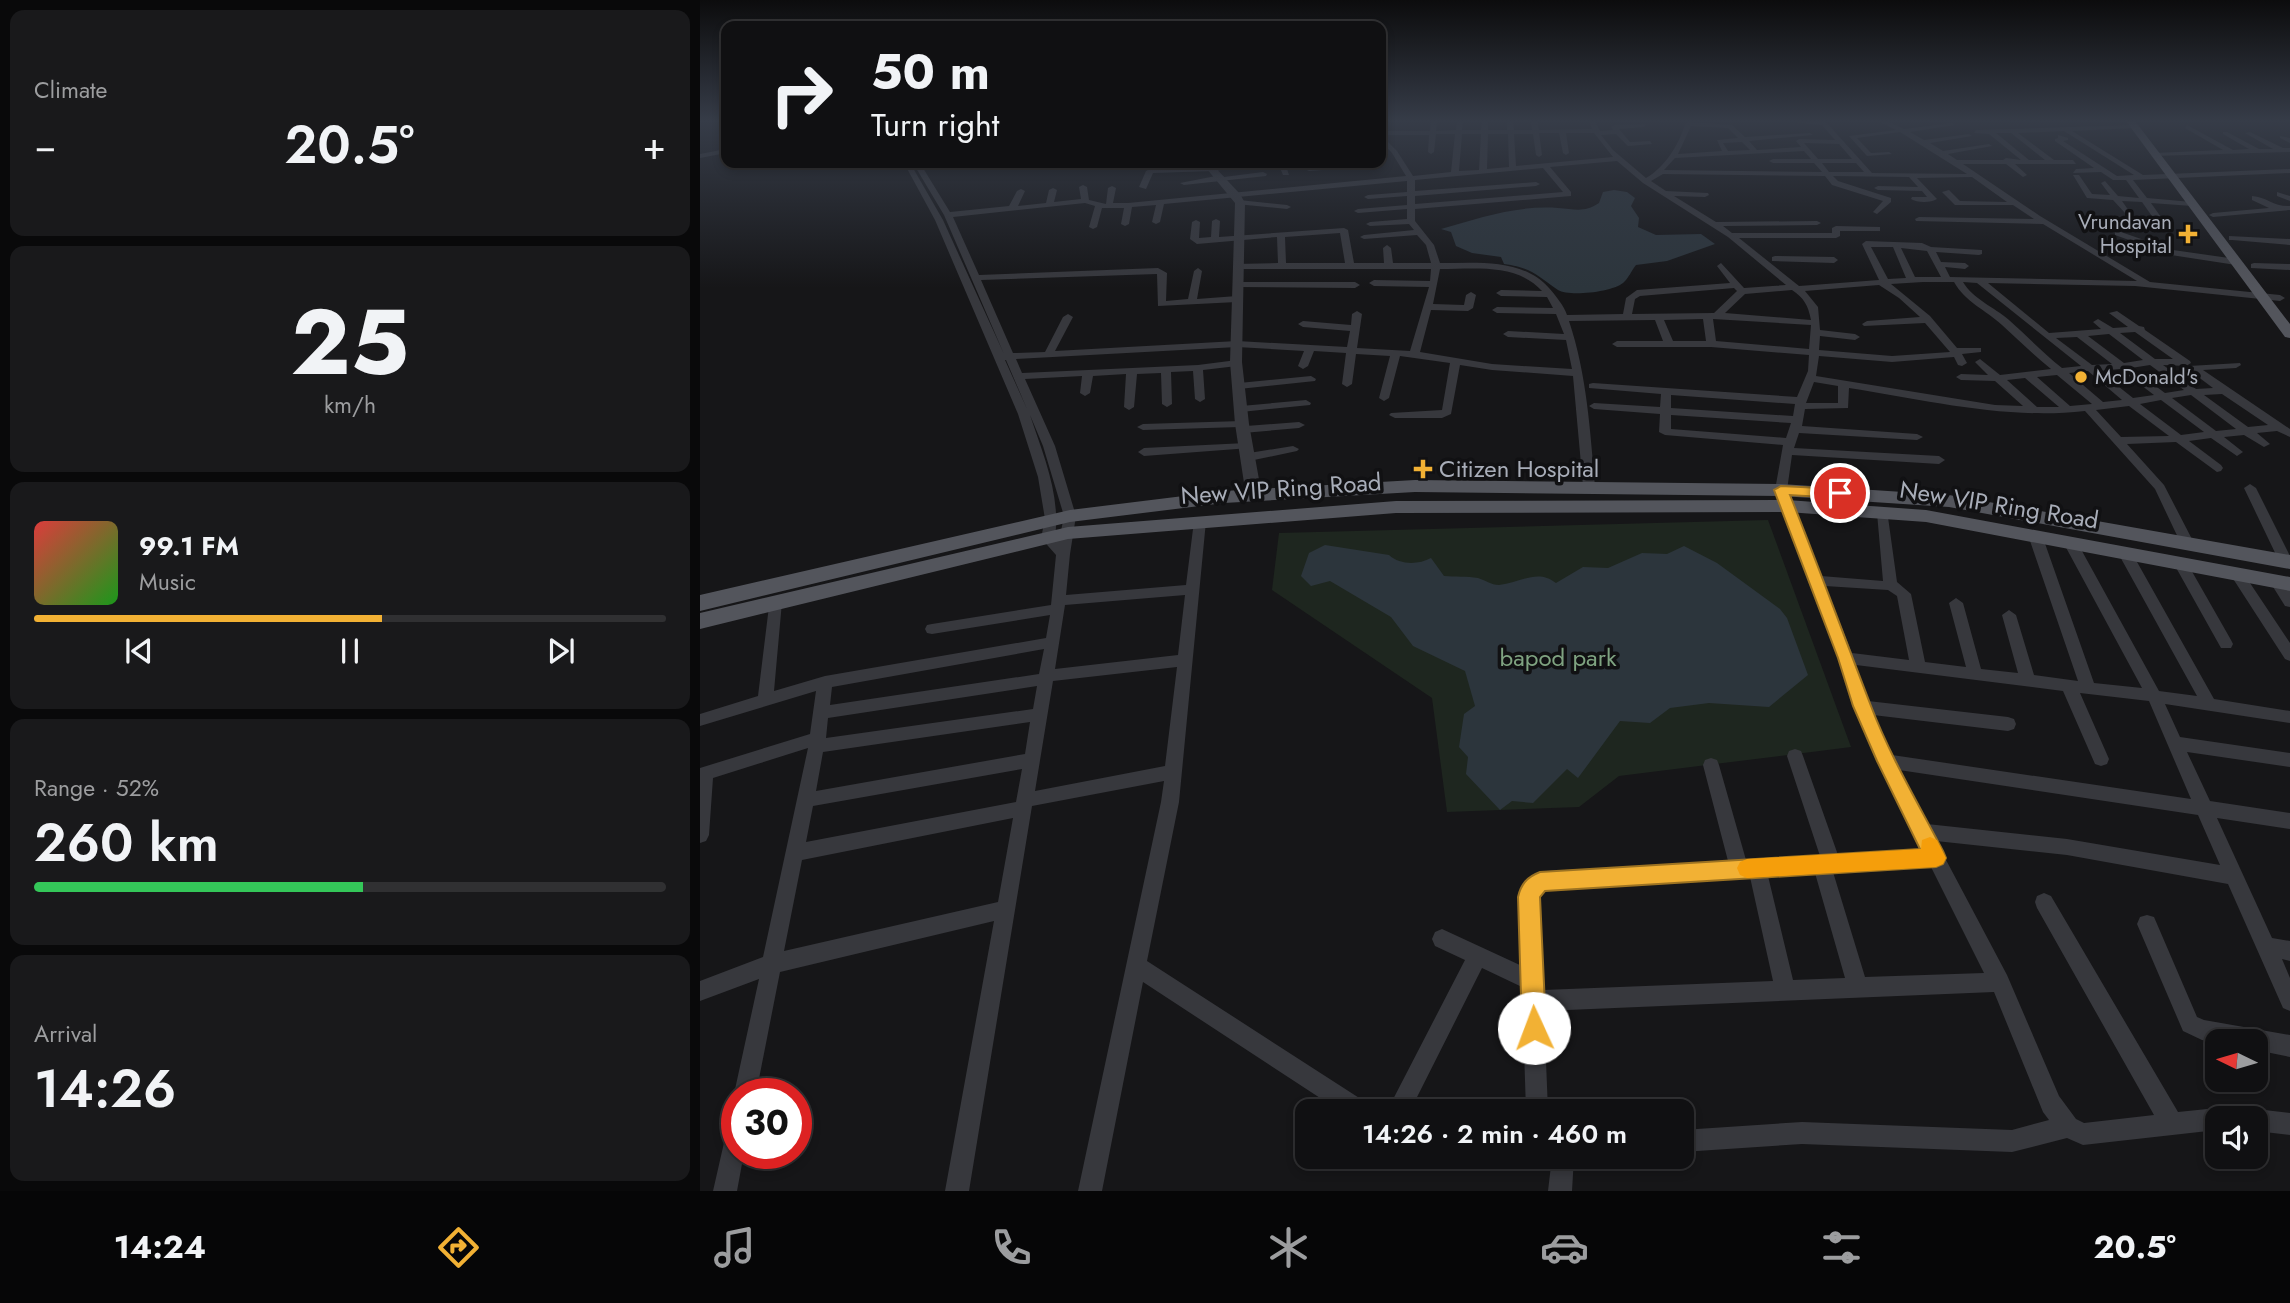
<!DOCTYPE html>
<meta charset="utf-8">
<style>
:root{--surface:#101012;--page:#19191b;--text:#f1f3f6;--muted:#9c9d9f;--line:#303032;--accent:#f2b134}
body{margin:0;font-family:Jost,sans-serif;background:var(--page);color:var(--text);height:100vh;display:flex;flex-direction:column;font-size:26px;white-space:nowrap}
*{box-sizing:border-box;margin:0}
p{font-size:23px;color:var(--muted)}
.icon{flex:none;width:38px;height:38px;fill:none;stroke:currentColor;stroke-width:2;stroke-linecap:round;stroke-linejoin:round}
.map{position:relative;flex:1;overflow:hidden}
.sheet{display:flex;flex-direction:column;gap:10px;padding:10px;background:#09090a;width:700px}
.sheet>*{flex:none}
.guide{position:absolute;left:21px;top:21px;width:665px;height:147px;border-radius:14px;box-shadow:0 4px 10px #0003,0 0 0 2px var(--line);background:#101012;color:var(--text);overflow:hidden}
.needle{width:46px;rotate:275deg}
.controls{position:absolute;left:1505px;top:1029px;display:grid;gap:14px}
.controls a{display:grid;place-items:center;width:63px;height:63px;border-radius:14px;background:var(--surface);box-shadow:0 4px 10px #0003,0 0 0 2px var(--line);font-size:35px}
.speed{position:absolute;left:21px;top:1078px;display:flex;gap:14px;font-size:35px;font-weight:700;text-align:center}
.speed>*{display:grid;place-content:center;width:91px;height:91px;border-radius:50%;background:var(--surface);box-shadow:0 4px 10px #0003,0 0 0 2px var(--line);line-height:1}
.speed .limit{border:10px solid #d22;background:#fff;color:#111}
.pin{position:absolute;display:grid;place-items:center;width:60px;height:60px;color:#fff;margin:-30px;border:4px solid #fff;border-radius:50%;box-shadow:0 2px 7px #0007}
.me{position:absolute;width:77px;margin:-38px;rotate:358deg;stroke-linejoin:round;filter:drop-shadow(0 0 5px #0008)}
.turn{display:flex;align-items:center;gap:24px;height:147px;padding:0 35px;font-size:32px}
.turn .icon{width:91px;height:91px;stroke-width:2.5}
.turn b{display:block;font-size:49px;line-height:60px}
.big{font-size:52px;font-weight:600;line-height:1.1}
.sheet .tile{flex:1;display:flex;flex-direction:column;justify-content:center;gap:10px;min-width:0;padding:0 24px;border-radius:14px;background:var(--page)}
.sheet .dial{align-items:center;gap:0}
.dial b{font-size:91px;line-height:1}
.song{display:flex;align-items:center;gap:21px}
.cover{width:84px;height:84px;border-radius:10px;background:linear-gradient(135deg,hsl(0 70% 55%),hsl(120 70% 35%))}
.played{height:7px;border-radius:4px;background:linear-gradient(90deg,var(--accent) 55%,var(--line) 55%)}
.keys{display:flex;justify-content:space-around;direction:ltr}
.heat{display:flex;justify-content:space-between;align-items:center;font-size:38px;direction:ltr}
.charge{height:10px;border-radius:5px;background:linear-gradient(90deg,#34c759 52%,var(--line) 0)}
.trip{position:absolute;left:595px;top:1099px;width:399px;height:70px;border-radius:14px;background:var(--surface);box-shadow:0 4px 10px #0003,0 0 0 2px var(--line);font-weight:600;line-height:70px;text-align:center}
.tab-bar{display:flex;height:112px;justify-content:space-around;align-items:center;background:#060607;color:var(--muted)}
.tab-bar .icon{width:49px;height:49px}
.tab-bar .active{color:var(--accent)}
.tab-bar b{font-size:32px;color:var(--text)}
main{display:flex;flex:1;min-height:0}
.map>svg:first-child{display:block}
.green{fill:#1e261f}
.water{fill:#2c353c}
.lines{fill:none;stroke-linecap:round;stroke-linejoin:round}
.minor{fill:#37383d;fill-rule:evenodd}
.tertiary{fill:#37383d;fill-rule:evenodd}
.primary{fill:#53555c;fill-rule:evenodd}
.route{fill:#f2b134;stroke:#9d7322;stroke-width:2}
.slow{fill:#f59e0b}
.poi-dot{fill:#f2b134;stroke:#111113;stroke-width:2.5}
.labels{text-anchor:middle;stroke-width:7;stroke-linejoin:round;paint-order:stroke}
.far-poi-label{font-size:21px;fill:#a8adb8;stroke:#111113;text-anchor:end}
.poi-label{font-size:24px;fill:#a8adb8;stroke:#111113;text-anchor:start}
.street-label{font-size:24px;fill:#a8adb8;stroke:#111113}
.park-label{font-size:24px;fill:#7fa381;stroke:#111113}
</style>
<main>
<section class="sheet">
<div class="tile"><p>Climate</p>
<div class="heat"><a>−</a><b class="big">20.5°</b><a>+</a></div>
</div>
<div class="tile dial"><b>25</b><p>km/h</p></div>
<div class="tile">
<div class="song"><i class="cover"></i><div><b>99.1 FM</b><p>Music</p></div></div>
<div class="played"></div>
<div class="keys"><svg class="icon" aria-label="previous" viewBox="0 0 24 24"><path d="M18 5L8 12l10 7zM5 5v14"/></svg><svg class="icon" aria-label="pause" viewBox="0 0 24 24"><path d="M8 5v14M16 5v14"/></svg><svg class="icon" aria-label="next" viewBox="0 0 24 24"><path d="M6 5l10 7-10 7zM19 5v14"/></svg></div>
</div>
<div class="tile"><p>Range · 52%</p><b class="big">260 km</b><div class="charge"></div></div>
<div class="tile"><p>Arrival</p><b class="big">14:26</b></div>
</section>
<div class="map">
<svg width="1590" height="1191" viewBox="0 0 1590 1191">
<rect width="100%" height="100%" fill="#161618"/>
<path class="green" d="M1068,520L1151,747L919,776L879,807L747,812L732,698L572,590L579,533Z"/>
<path class="water" d="M914,190L927,192L935,198L931,206L939,218L938,227L956,235L1001,234L1015,244L967,261L936,265C932,270 928,279 923,283C912,292 869,297 858,290C836,275 833,268 804,264L801,257L772,253L756,246L751,232L741,229C779,218 817,205 858,208C875,209 884,213 899,203L903,192Z
M625,545L689,555C700,565 718,565 731,558L744,576C755,577 767,576 778,578C785,580 791,585 799,585C821,583 837,568 856,583L883,567L908,568L942,553L967,554L984,546L1017,563L1080,609L1087,618L1108,675L1069,707L1009,703L970,708L950,723L920,721L878,778L867,769L833,803L812,801L800,810L766,774L768,757L759,747L764,714L775,706L765,671L713,646L691,617L630,581L611,586L601,576L609,553Z"/>
<g class="lines">
<path class="minor" d="M731,121H737L736,131L756,130L757,121H763L762,130H781L782,121H788V130H807V121H813L814,130H832L831,121H837L839,130L892,129L889,121H895L900,131L913,130L911,127L914,125L946,124L944,127L919,129L930,142L950,141L952,144L928,146L916,134L901,135L913,150L946,178C964,168 979,145 985,124L988,122L1032,125L1045,137L1110,133L1113,135L1049,141L1057,150L1101,147L1096,141L1099,139L1135,140L1122,125L1091,122H1126L1172,173L1267,174L1200,132L1157,138L1171,153L1189,152L1192,154L1167,156L1149,136L1196,130L1178,121H1187L1204,129L1252,123L1255,125L1210,132L1224,140L1269,134L1272,136L1230,143L1243,151L1289,144L1292,146L1248,154L1257,160H1303L1306,158L1321,160L1289,134L1274,133L1276,130L1433,125L1435,128L1372,131L1443,175L1590,169V173L1433,180L1447,198L1492,202L1496,204L1492,206L1451,203L1468,227L1464,229H1461L1442,202L1422,201L1429,211L1425,213L1413,200L1387,198L1373,175H1379L1392,194L1410,195L1401,183L1405,181L1418,196L1439,198L1426,180H1413L1401,172L1373,173L1376,169L1394,168L1355,141V139L1358,138V135L1368,138V140L1363,141L1417,176L1434,175L1364,131L1318,133L1354,160H1373L1376,164H1315L1327,175L1323,177L1306,164H1263L1340,216L1450,282L1580,295L1585,298L1580,301L1435,286L1288,283L1349,333L1401,329L1393,322L1398,319L1413,328L1428,327L1409,313L1417,311L1439,326L1444,327L1445,330L1490,361L1491,363L1486,366L1463,365L1496,389L1513,388L1489,370V366L1540,363L1541,365L1536,368L1503,370L1590,429V437L1577,431L1557,433L1570,444L1564,447L1544,435L1524,437L1543,452L1537,456L1511,438L1489,441L1521,465L1523,468L1521,471L1517,472L1476,442L1427,444L1464,485L1494,543L1492,546H1482L1455,489L1385,411C1306,420 1226,400 1149,388L1148,408L1105,409L1102,426L1217,434L1223,437L1217,440L1099,433L1094,448L1239,456L1245,460L1239,464L1092,455L1087,490L1121,576L1183,581L1177,513L1179,510H1187L1197,582L1211,594L1225,662L1266,667L1249,603L1256,598L1263,603L1281,669L1318,673L1302,615L1309,610L1316,615L1334,675L1378,681L1328,535L1335,531L1342,535L1394,683L1442,688L1363,542L1370,538L1377,542L1459,691L1497,696L1418,553L1425,549L1432,553L1514,699L1590,711V723L1465,704L1480,737L1590,753V767L1487,752L1510,801L1590,813V829L1517,818L1572,938L1590,941V961L1582,959L1590,978V1011L1583,1008L1528,884L1367,855L1236,841L1307,975L1359,1096L1376,1119L1384,1123L1454,1115L1337,908L1335,902L1337,896L1344,893L1351,896L1478,1112L1517,1108L1525,1111L1528,1118H1517V1130L1383,1145L1367,1138L1312,1152L1102,1144L982,1152V1130L1102,1122L1312,1130L1349,1120L1343,1112L1294,992L844,1011L848,1111H826L822,987L782,968L710,1111H687L765,960L735,946L732,939L735,932L742,929L822,966L820,897L827,879L846,871L1028,861L1003,765L1005,760L1011,758L1017,760L1019,765L1046,860L1120,856L1087,756L1089,751L1095,749L1101,751L1103,756L1138,855L1223,850L1178,761L1154,707L1139,658L1075,490L1083,445L965,435L959,432L960,414L894,409L889,406L894,403L960,407L961,394L889,388V384L893,383L1097,397L1108,371L1109,355L1011,347H917L912,344L917,341H963L955,320L869,321C887,375 890,430 895,486L889,490L883,486L873,376L792,370L760,365L751,414L742,418H695L689,415L691,413L742,410L750,363L700,356L689,398L684,401L679,398L690,356L656,354L652,384L647,387L642,384L646,353L614,351L608,366L603,369L598,366L604,351L537,347L316,359L322,373L498,365L537,360L542,363L537,366L503,370L505,399L500,402L495,399L493,371L471,372L472,404L467,407L462,404L461,373L437,374L434,407L429,410L424,407L426,374L393,376L390,393L385,396L380,393L382,376L325,379L355,446L376,516L370,554L366,595L486,585L494,521L500,517L506,521L479,802L447,961L667,1103L670,1111H640L443,982L402,1191H378L461,802L464,781L332,806L269,1191H245L294,921L80,972L56,1094H37V1101L34,1094L59,979L0,1001V981L63,957L108,748L13,778L9,835L6,841L0,843V768L110,734L116,691L0,726V714L58,696L70,598H80L82,602L74,691L125,676L346,638L350,615L232,634L227,633L225,629L227,625L232,624L351,605L356,555L341,538L345,519L338,477L318,414L235,220L204,163H290L287,165L223,168L250,212L309,206L317,191L321,189L325,191L318,206L346,203L349,190L353,188L357,190L354,202L381,199L379,187L383,185L387,187L389,200L406,204L408,188L412,186L416,188L413,203H428L706,176L692,153L681,141V135L697,151L713,176L751,172L755,134H736L734,152L731,154L728,152L729,135H681V131H730ZM991,126L1028,128L1038,138L1017,140L1022,151L978,154ZM839,133H859L863,153L866,155L869,153L866,133H894L913,157L816,166L814,134H833L836,155L839,157L842,155ZM1296,133H1311L1345,160H1329ZM762,134H781L779,170L759,171ZM788,134H808L809,167L787,169ZM1042,142L1050,150L1028,151L1023,143ZM1104,143L1139,144L1152,159H1118ZM1104,151L1111,159H1073L1069,161L1073,163H1114L1122,172L964,170L975,158ZM917,161L943,183L1028,237L1086,285L1044,288L1021,263L1017,266L1030,283L937,290L926,298L923,314L867,315C864,306 856,296 849,288C822,258 778,263 740,263L734,245L715,221V209L871,196V192L850,167ZM1122,163H1156L1164,172H1129ZM213,168H216L244,215L304,354L243,220ZM843,168L863,192L715,204V196L836,186L840,184L836,182L715,191V180ZM963,174L1125,176L1132,185L1183,201L1173,212L1177,214L1191,202V198L1138,181L1133,176L1209,177L1218,187L1178,186L1174,188L1178,190L1222,191L1227,197H1212L1211,199C1217,203 1231,203 1237,199L1217,178L1272,177L1307,202L1260,201L1249,190L1242,192L1255,205H1313L1334,219L1219,217L1215,219L1216,221L1343,224L1437,281L1250,277L1245,267L1265,269L1269,266L1265,263L1241,262L1236,252L1279,255L1282,254V250L1231,247L1222,243L1166,241L1162,244L1179,280L1099,286L1039,238H1136L1140,236V231H1180V227L1136,226L1132,228V233H1032L1023,226L1117,225L1121,223L1117,221L1016,222L974,196L1005,197L1009,195L1008,193L966,191L951,181ZM707,181V192L668,195L664,197L668,199L707,196V205L658,209L654,211L658,213L707,209V219L670,222L666,224L670,226L709,224L714,230L664,235L660,237L664,239L717,235L726,245L731,263H693L691,248L687,245L683,248L684,263H654L648,230L644,228L519,237L520,221L516,219L512,221L511,237L499,238L500,222L496,220L492,222L490,239L497,244L577,237L578,263L535,264L534,266L538,269H731L730,281L674,280L669,283L674,286L729,287L710,351L657,348L662,314L657,311L652,314L651,325L603,321L598,324L603,327L650,331L647,347L537,341L355,351L373,317L368,314L363,317L345,352L313,353L281,280L457,274L458,306L537,302L542,299L537,296L497,299L502,271L498,268L494,271L488,299L466,301L467,273L458,268L279,275L253,217L385,203L395,206L389,227L393,229L397,227L402,208H424L421,224L425,226L429,224L432,207L456,205L452,222L456,224L460,222L464,204ZM640,233L645,263H586L585,237ZM1171,247H1193L1206,278L1188,279ZM1201,248L1227,251L1241,277H1215ZM740,269C775,269 817,263 842,291L801,290L796,293L801,296L847,297L853,308L797,307L792,310L797,313L856,314L864,334L808,331L803,334L808,337L866,340L872,369L792,364L720,352L731,310L768,311L773,308L776,295L771,292L766,295L764,305L733,304ZM1223,282H1254C1265,302 1286,310 1302,325C1318,340 1334,355 1351,369L1300,375L1280,359L1275,362L1288,375L1261,374L1256,377L1261,380L1295,381L1323,406L1295,405L1116,376L1119,356L1192,362L1254,357L1258,365L1262,366L1267,363L1262,354L1281,352V348H1257L1230,316L1191,284ZM1263,282L1277,283L1381,366L1362,368C1343,353 1327,336 1309,320C1294,307 1273,299 1263,282ZM1179,285L1199,298L1220,317L1167,321L1162,324L1164,326L1225,323L1250,352L1192,356L1119,350L1120,336L1155,340L1160,337L1155,334L1120,330L1118,307L1105,291ZM1034,288L1037,291L1014,313L932,314L935,299L940,296ZM1092,290C1104,298 1108,305 1111,320L1025,313L1045,294ZM1003,319L1006,341H973L964,320ZM1013,319L1111,325L1109,349L1016,341ZM1435,332L1473,359H1455L1420,333ZM1409,334L1443,360L1424,363L1388,336ZM1377,337L1412,364L1392,365L1356,338ZM305,360H306L327,409ZM1450,365L1484,390L1465,393L1431,368ZM1420,369L1454,395L1433,398L1399,371ZM1388,371L1422,400L1403,402L1369,373ZM1357,375L1392,404L1370,406L1337,377ZM1325,378L1359,407H1337L1307,380ZM1114,382L1138,386V403H1106ZM1522,394L1568,425L1548,427L1504,395ZM971,395L1095,404L1093,416L971,408ZM1491,395L1536,429L1516,431L1472,398ZM1461,400L1504,432L1481,435L1440,404ZM1429,406L1469,436L1421,437L1396,410ZM330,415L343,446L364,516L359,541L355,537C361,496 343,454 330,415ZM971,415L1091,423L1086,438L971,429ZM1125,586L1188,590L1197,596L1209,660L1152,653ZM485,595L478,655L355,669L365,605ZM344,649L339,674L130,705L132,687ZM1156,665L1363,691L1395,764L1401,766L1407,764L1409,759L1380,693L1449,701L1491,799L1192,755L1173,715L1308,731L1314,729L1316,724L1314,719L1308,717L1168,701ZM477,667L465,766L335,791L353,681ZM337,686L333,709L126,738L128,718ZM330,722L325,754L116,791L123,752ZM322,769L316,802L106,842L113,806ZM1199,770L1498,815L1520,865L1367,839L1227,824ZM313,818L298,902L84,951L102,860ZM1231,867L1284,973L1165,977L1133,872ZM1115,873L1145,978L1093,980L1068,876ZM1050,877L1073,981L843,990L838,897L841,891L847,889Z
M26,123V146L23,144V125Z
M1487,125L1533,150L1549,149L1523,134V132H1527L1559,149H1573L1545,133L1550,132L1583,148H1590V152L1452,156L1454,153L1523,150L1485,128Z
M1580,136L1590,138V143L1580,138Z
M26,149V153L0,158V154Z
M552,163H574L514,171L453,173L446,189L439,187L446,171L450,169L514,167Z
M578,163H585L589,175H583Z
M631,163H637L636,169L609,171L605,169L630,165Z
M563,172L567,174L566,176L484,185L480,183L521,175L524,177Z
M1577,192L1590,196V201L1577,196Z
M1552,196C1567,197 1574,207 1590,206V210L1513,217L1509,215L1513,213L1569,208L1552,200Z
M539,200L587,205L591,207L587,209L536,204V200Z
M1418,231L1473,250L1536,259L1540,262L1536,265L1471,255L1415,235V231Z
M1529,236L1590,239V245L1532,240H1529Z
M1075,256L1134,257L1138,260L1134,263L1072,261V257Z
M1554,263L1590,264V270L1551,268V264Z
M538,282H655L660,285L655,288L535,287V283Z
M611,376L616,379L615,381L539,389L534,386L539,383Z
M606,400L611,403L610,405L541,412L535,409L541,406Z
M542,421L546,422V426L599,422L605,425L599,428L543,433L537,430L540,427L443,430L437,427L443,424Z
M546,443L550,444V448L444,456L438,452L444,448Z
M593,446L599,449L597,451L549,461L543,457L549,453Z
M1550,484L1556,488L1590,556V564H1581L1579,561L1544,488Z
M1481,559L1486,561L1531,640L1533,644L1531,648H1521L1474,564Z
M1537,569L1542,571L1590,643V661L1585,659L1530,574Z
M1577,577L1582,579L1590,591V607L1585,606L1570,582Z
M1447,915L1454,917L1497,1017L1504,1020L1590,1035V1057L1556,1050V1041H1517V1043L1502,1040L1483,1031L1437,924L1440,917Z
M1556,1109L1590,1113V1135L1556,1131V1118H1546L1548,1112Z
M37,1123V1153H44L37,1191H13L26,1134L29,1126Z
M852,1157H874L872,1191H848Z"/>
<path class="tertiary" d="M502,163H511L540,194L545,203L542,362L549,424L562,496L554,501L546,496L535,424L530,362L535,203Z"/>
<path class="primary" d="M1426,121H1435L1590,324V338L1585,337Z
M715,480L1081,484L1249,495L1590,555V569L1249,507L1081,496L715,492L524,503L370,522L0,611V595L370,510L524,491Z
M1087,500L1226,510L1590,577V591L1226,522L1087,512L696,513L368,539L0,629V613L368,527L696,501Z"/>
</g>
<linearGradient id="sky" x2="0" y2="1"><stop stop-color="#0c0c0d"/><stop offset="0.42" stop-color="#363c48"/><stop offset="1" stop-color="#363c48" stop-opacity="0"/></linearGradient>
<rect width="1590" height="288" fill="url(#sky)"/>
<path class="route" d="M1081,486L1140,489L1147,493L1140,498L1090,495C1118,565 1144,636 1171,706C1190,756 1218,803 1243,851L1246,858L1243,864L1236,867L845,891L840,897L846,1028L842,1037L834,1040L826,1037L822,1028L818,897C821,884 827,877 840,872L1220,849L1177,761L1153,706L1138,658L1074,490Z"/>
<path class="slow" d="M1230,837L1237,840L1246,858L1243,864L1236,867L1047,878L1040,875L1037,868L1040,862L1047,859L1221,849L1222,840Z"/>
<g class="poi-dot">
<path d="M1484.5 223.5h7v7h7v7h-7v7h-7v-7h-7v-7h7z"/>
<circle cx="1381" cy="377" r="7"/>
<path d="M719.5 458.5h7v7h7v7h-7v7h-7v-7h-7v-7h7z"/>
</g>
<g class="labels">
<g class="far-poi-label">
<text x="1472" y="229">Vrundavan<tspan x="1472" dy="24">Hospital</tspan></text>
<text x="1395" y="384" text-anchor="start">McDonald's</text>
</g>
<g class="poi-label">
<text x="739" y="477">Citizen Hospital</text>
</g>
<g class="street-label">
<text transform="translate(581 489) rotate(-4)" y="8">New VIP Ring Road</text>
<text transform="translate(1299 505) rotate(9)" y="8">New VIP Ring Road</text>
</g>
<g class="park-label">
<text x="858" y="666">bapod park</text>
</g>
</g>
</svg>
<div class="controls">
<a><svg class="needle" viewBox="-14 -14 28 28"><path d="M0-13l5 13h-10z" fill="#e53935"/><path d="M0 13l5-13h-10z" fill="#9c9d9f"/></svg></a>
<a><svg class="icon" aria-label="sound" viewBox="0 0 24 24"><path d="M4 9h4l5-4v14l-5-4H4zM17 9q2 3 0 6"/></svg></a>
</div>
<div class="speed"><div class="limit">30</div></div>
<div class="pin" style="left:1140px;top:493px;background:#d93025"><svg class="icon" aria-label="arrive" viewBox="0 0 24 24"><path d="M6 21V4h12l-3 4 3 4H6"/></svg></div>
<svg class="me" style="left:834px;top:1028px" viewBox="-20 -20 40 40"><circle r="19" fill="#fff"/><path d="M0-13L10 11 0 6-10 11z" fill="#f2b134"/></svg>
<div class="trip">14:26 · 2 min · 460 m</div>
<div class="guide">
<div class="turn"><svg class="icon" aria-label="right" viewBox="0 0 24 24"><path d="M7 20v-9h11M14 6l5 5-5 5"/></svg><div><b>50 m</b>Turn right</div></div>
</div>
</div>
</main>
<nav class="tab-bar">
<b>14:24</b>
<svg class="icon active" aria-label="directions" viewBox="0 0 24 24"><path d="M12 3l9 9-9 9-9-9zM9 14v-3h6M13 9l2 2-2 2"/></svg>
<svg class="icon" aria-label="music" viewBox="0 0 24 24"><path d="M9 18V5l10-2v13"/><circle cx="6" cy="18" r="3"/><circle cx="16" cy="16" r="3"/></svg>
<svg class="icon" aria-label="phone" viewBox="0 0 24 24"><path d="M5 4h4l2 5-3 2q2 4 5 5l2-3 5 2v4C11 20 4 13 5 4z"/></svg>
<svg class="icon" aria-label="climate" viewBox="0 0 24 24"><path d="M12 3v18M4 7l16 10M4 17L20 7"/></svg>
<svg class="icon" aria-label="car" viewBox="0 0 24 24"><path d="M5 17H2v-5l4-1 3-4h7l3 4 3 1v5h-3M9 17h6M6 11h13"/><circle cx="7" cy="17" r="2"/><circle cx="17" cy="17" r="2"/></svg>
<svg class="icon" aria-label="filters" viewBox="0 0 24 24"><path d="M4 7h16M4 17h16"/><circle cx="9" cy="7" r="2"/><circle cx="15" cy="17" r="2"/></svg>
<b>20.5°</b>
</nav>
